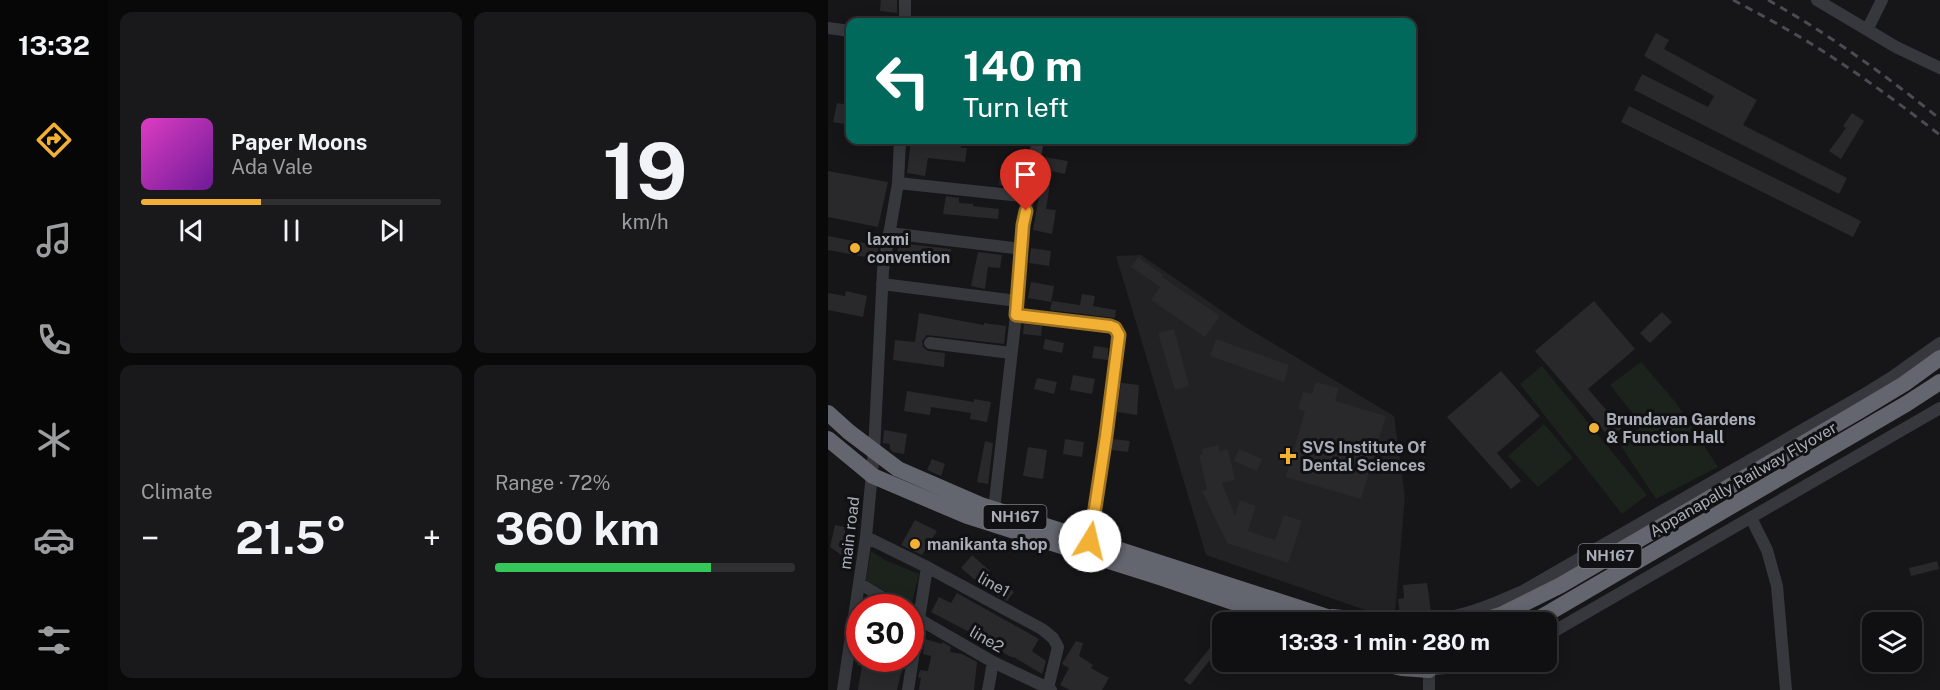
<!DOCTYPE html>
<meta charset="utf-8">
<style>
:root{--surface:#101012;--page:#19191b;--text:#f1f3f6;--muted:#9c9d9f;--line:#303032;--accent:#f2b134}
body{margin:0;font-family:"Public Sans",sans-serif;background:var(--page);color:var(--text);height:100vh;display:flex;flex-direction:column;font-size:22px;white-space:nowrap}
*{box-sizing:border-box;margin:0}
p{font-size:20px;color:var(--muted)}
.icon{flex:none;width:33px;height:33px;fill:none;stroke:currentColor;stroke-width:2;stroke-linecap:round;stroke-linejoin:round}
.map{position:relative;flex:1;overflow:hidden}
.details{display:flex;flex-direction:column;gap:12px;padding:12px;background:#09090a;width:720px}
.details>*{flex:none}
.top-card{position:absolute;left:18px;top:18px;width:570px;height:126px;border-radius:12px;box-shadow:0 3px 15px #0003,0 0 0 2px var(--line);background:#00695c;color:#fff;overflow:hidden}
.tools{position:absolute;left:1034px;top:612px;display:grid;gap:12px}
.tools a{display:grid;place-items:center;width:60px;height:60px;border-radius:12px;background:var(--surface);box-shadow:0 3px 15px #0003,0 0 0 2px var(--line);font-size:30px}
.speed{position:absolute;left:18px;top:594px;display:flex;gap:12px;font-size:30px;font-weight:700;text-align:center}
.speed>*{display:grid;place-content:center;width:78px;height:78px;border-radius:50%;background:var(--surface);box-shadow:0 3px 15px #0003,0 0 0 2px var(--line);line-height:1}
.speed .limit{border:9px solid #d22;background:#fff;color:#111}
.pin{position:absolute;display:grid;place-items:center;width:51px;height:51px;color:#fff;margin:-62px -26px;border-radius:50% 50% 50% 0;rotate:-45deg;box-shadow:0 0 6px #0007}
.pin .icon{rotate:45deg}
.me{position:absolute;width:66px;margin:-33px;rotate:9deg;stroke-linejoin:round;filter:drop-shadow(0 0 4px #0008)}
.turn{display:flex;align-items:center;gap:21px;height:126px;padding:0 18px;font-size:27px}
.turn .icon{width:78px;height:78px;stroke-width:2.5}
.turn b{display:block;font-size:42px;line-height:51px}
.big{font-size:45px;font-weight:700;line-height:1.1}
.details .widget{flex:1;display:flex;flex-direction:column;justify-content:center;gap:9px;min-width:0;padding:0 21px;border-radius:12px;background:var(--page)}
.details .dial{align-items:center;gap:0}
.dial b{font-size:78px;line-height:1}
.song{display:flex;align-items:center;gap:18px}
.cover{width:72px;height:72px;border-radius:9px;background:linear-gradient(135deg,hsl(310 70% 55%),hsl(280 70% 35%))}
.played{height:6px;border-radius:3px;background:linear-gradient(90deg,var(--accent) 40%,var(--line) 40%)}
.keys{display:flex;justify-content:space-around;direction:ltr}
.heat{display:flex;justify-content:space-between;align-items:center;font-size:33px;direction:ltr}
.charge{height:9px;border-radius:4px;background:linear-gradient(90deg,#34c759 72%,var(--line) 0)}
.details .tiles{flex:1;display:grid;gap:12px;grid-template-columns:repeat(2,1fr)}
.trip{position:absolute;left:384px;top:612px;width:345px;height:60px;border-radius:12px;background:var(--surface);box-shadow:0 3px 15px #0003,0 0 0 2px var(--line);font-weight:700;line-height:60px;text-align:center}
main{display:flex;flex:1;min-height:0}
.dock{display:flex;flex-direction:column;width:108px;justify-content:space-around;align-items:center;background:#060607;color:var(--muted)}
.dock .icon{width:42px;height:42px}
.dock .selected{color:var(--accent)}
.dock b{font-size:27px;color:var(--text)}
.map>svg:first-child{display:block}
.built{fill:#222225}
.green{fill:#1c231d}
.building{fill:#29292c}
.lines{fill:none;stroke-linecap:round;stroke-linejoin:round}
.minor{stroke:#37383d;stroke-width:12}
.highway{stroke:#63666e;stroke-width:16}
.rail{stroke:#4a4c52;stroke-width:3;stroke-dasharray:8 6;stroke-linecap:butt}
.route-casing{stroke:#9d7322;stroke-width:15}
.route{stroke:#f2b134;stroke-width:10}
.poi-dot{fill:#f2b134;stroke:#111113;stroke-width:2}
.labels{text-anchor:middle;stroke-width:6;stroke-linejoin:round;paint-order:stroke}
.shield{fill:#111113;stroke:#7b7e86;stroke-width:1.5}
.shield-label{font-size:15px;font-weight:bold;fill:#a8adb8}
.poi-label{font-size:16px;font-weight:bold;fill:#a8adb8;stroke:#111113;text-anchor:start}
.street-label{font-size:16px;fill:#a8adb8;stroke:#111113}
</style>
<main>
<nav class="dock">
<b>13:32</b>
<svg class="icon selected" aria-label="directions" viewBox="0 0 24 24"><path d="M12 3l9 9-9 9-9-9zM9 14v-3h6M13 9l2 2-2 2"/></svg>
<svg class="icon" aria-label="music" viewBox="0 0 24 24"><path d="M9 18V5l10-2v13"/><circle cx="6" cy="18" r="3"/><circle cx="16" cy="16" r="3"/></svg>
<svg class="icon" aria-label="phone" viewBox="0 0 24 24"><path d="M5 4h4l2 5-3 2q2 4 5 5l2-3 5 2v4C11 20 4 13 5 4z"/></svg>
<svg class="icon" aria-label="climate" viewBox="0 0 24 24"><path d="M12 3v18M4 7l16 10M4 17L20 7"/></svg>
<svg class="icon" aria-label="car" viewBox="0 0 24 24"><path d="M5 17H2v-5l4-1 3-4h7l3 4 3 1v5h-3M9 17h6M6 11h13"/><circle cx="7" cy="17" r="2"/><circle cx="17" cy="17" r="2"/></svg>
<svg class="icon" aria-label="filters" viewBox="0 0 24 24"><path d="M4 7h16M4 17h16"/><circle cx="9" cy="7" r="2"/><circle cx="15" cy="17" r="2"/></svg>
</nav>
<section class="details">
<div class="tiles">
<div class="widget">
<div class="song"><i class="cover"></i><div><b>Paper Moons</b><p>Ada Vale</p></div></div>
<div class="played"></div>
<div class="keys"><svg class="icon" aria-label="previous" viewBox="0 0 24 24"><path d="M18 5L8 12l10 7zM5 5v14"/></svg><svg class="icon" aria-label="pause" viewBox="0 0 24 24"><path d="M8 5v14M16 5v14"/></svg><svg class="icon" aria-label="next" viewBox="0 0 24 24"><path d="M6 5l10 7-10 7zM19 5v14"/></svg></div>
</div>
<div class="widget dial"><b>19</b><p>km/h</p></div>
<div class="widget"><p>Climate</p>
<div class="heat"><a>−</a><b class="big">21.5°</b><a>+</a></div>
</div>
<div class="widget"><p>Range · 72%</p><b class="big">360 km</b><div class="charge"></div></div>
</div>
</section>
<div class="map">
<svg width="1112" height="690" viewBox="0 0 1112 690">
<rect width="100%" height="100%" fill="#161618"/>
<path class="built" d="M313,255L416,326L566,416L577,496L567,613L549,614L378,555L288,256Z"/>
<path class="green" d="M813,362L849,404L890,467L828,499L791,443L815,426L782,385Z
M714,366L819,495L794,514L692,384Z
M716,424L745,458L710,487L680,456Z
M43,551L57,560L91,574L83,606L38,580Z"/>
<path class="building" d="M53,0H69V13L52,11Z
M828,33L841,40L836,49L929,100L915,125L1019,178L1011,194L806,90L814,74L880,107L886,96L816,56Z
M9,103L22,105V125L5,122Z
M801,106L1033,221L1025,237L793,122Z
M1024,113L1036,121L1013,159L1001,151L1018,128L1015,126Z
M83,140H134L133,148H139L137,162L100,158L97,176L79,173Z
M216,157L240,161L237,174L224,171L218,209L228,210L224,234L205,230L214,180H212Z
M173,164L197,167L193,188L171,185Z
M0,171L60,182L50,227L0,217Z
M118,196L131,198V203L145,204V206L171,209L170,219L115,214Z
M0,236L51,246L48,259L0,250Z
M71,243L123,249L121,263L94,259L93,263L68,258Z
M203,248L223,251L221,266L201,263Z
M150,252L174,255L172,268L160,267L157,289L143,286Z
M310,257L335,275L334,277L392,316L377,337L323,300L332,287L303,267Z
M203,282L226,286L223,302L200,298Z
M18,291L39,296L35,317L0,310V293L17,296Z
M254,294L267,296L265,306L288,310L287,318L222,310L224,301L252,305Z
M766,301L807,349L760,389L794,428L782,438L707,351Z
M834,312L844,322L822,343L812,333Z
M91,313L156,325V323L178,326L176,344L99,335L94,341L95,347L100,351L117,353L116,367L65,360L67,340L87,342Z
M196,324L214,326L213,336L195,334Z
M346,329L361,386L347,390L330,333Z
M217,339L236,343L234,353L215,349Z
M388,339L461,365L456,382L382,356Z
M266,346L280,348V360L264,358Z
M673,371L712,416L669,453L693,481L683,489L619,417Z
M245,375L267,379L264,394L242,390Z
M209,378L229,382L226,394L206,389Z
M488,382L511,388L507,401L558,416L533,499L458,477L477,411L470,409L475,392L484,394Z
M293,383L311,385L309,415L289,412Z
M79,391L146,402V399L163,402L159,422L142,419L143,413L103,407L102,415L76,411Z
M56,430L79,434L76,454L65,452L62,449V444L55,443Z
M237,439L256,442L254,457L235,454Z
M285,439L302,441L300,452L283,450Z
M157,441L165,443L160,484L149,482Z
M390,445L392,451L400,449L407,480L394,483L407,516L412,500L428,506L420,531L447,540L456,515L474,521L460,563L399,543L374,491L379,490L371,455L375,454L374,449Z
M200,447L219,450L215,479L195,476Z
M411,449L434,459L429,471L406,461Z
M104,459L117,464L113,476L99,470Z
M87,520L109,531L94,555L73,545Z
M7,525L17,527L19,559L2,547Z
M144,555L162,571L159,574L172,585L174,582L186,592L179,601L159,590L133,568Z
M1109,561L1111,569L1083,576L1081,568Z
M599,583L603,612L572,614L570,599L576,598L575,585Z
M129,593L211,639L204,651L218,661L214,674L186,657V658L179,655L162,643L103,612L111,597L123,603Z
M394,633V645L362,685L356,680Z
M97,639L114,644V642L123,647L122,652L134,654L149,662L146,690H91L93,678L90,677L92,670L100,671L103,656L95,654Z
M248,641L255,643L251,656L265,665L263,668L281,678L274,690H242L232,685L241,668L234,664L235,662Z
M30,658L76,659L74,673H73L69,690H30L34,666L29,665Z"/>
<g class="lines">
<path class="minor" d="M989,0L1068,47L1112,68
M77,22V0
M0,28L22,31
M1039,30L1054,0
M70,183L201,197
M61,233L194,249
M54,284L189,301
M188,315L282,325L289,331L288,360L262,541
M102,343L183,353
M166,510L188,315L195,225L210,140
M923,518L939,550L949,586L958,690
M38,537L99,567L214,629L225,638L230,647L220,688L223,690
M31,583L72,608
M82,614L165,662L220,688V690
M555,622C583,622 611,621 638,613C658,608 676,599 695,591L1035,395L1067,375L1112,343
M718,636L1112,408
M15,690L38,537L46,451L55,270L70,183L72,140
M80,690L99,567
M160,690L165,662
M601,690V670L642,665L656,662"/>
<path class="highway" d="M0,413L21,432L70,469L153,505L515,622
M0,439L45,476L139,516L331,577L464,622
M504,617L555,622
M650,622L675,614L733,585L1031,411L1076,384L1112,358
M705,622L1078,404L1112,382
M547,662L574,668L601,670"/>
<path class="rail" d="M905,0C943,20 981,41 1016,65C1049,87 1081,111 1112,135
M940,0C1001,34 1057,75 1112,119"/>
</g>
<g class="lines">
<defs>
<path id="route" d="M198,211L195,225L188,315L282,326L287,328L291,335L278,436L262,541"/>
</defs>
<use href="#route" class="route-casing"/>
<use href="#route" class="route"/>
</g>
<g class="poi-dot">
<circle cx="27" cy="248" r="6"/>
<circle cx="766" cy="428" r="6"/>
<path d="M457 447h6v6h6v6h-6v6h-6v-6h-6v-6h6z"/>
<circle cx="87" cy="544" r="6"/>
</g>
<g class="labels">
<g class="shield">
<rect x="155.5" y="505" width="63" height="24" rx="4.5"/>
<rect x="750.5" y="544" width="63" height="24" rx="4.5"/>
</g>
<g class="shield-label">
<text x="187" y="522">NH167</text>
<text x="782" y="561">NH167</text>
</g>
<g class="poi-label">
<text x="39" y="245">laxmi<tspan x="39" dy="18">convention</tspan></text>
<text x="778" y="425">Brundavan Gardens<tspan x="778" dy="18">&amp; Function Hall</tspan></text>
<text x="474" y="453">SVS Institute Of<tspan x="474" dy="18">Dental Sciences</tspan></text>
<text x="99" y="550">manikanta shop</text>
</g>
<g class="street-label">
<text transform="translate(915 479) rotate(-30)" y="6">Appanapally Railway Flyover</text>
<text transform="translate(21 533) rotate(-83)" y="6">main road</text>
<text transform="translate(166 584) rotate(29)" y="6">line1</text>
<text transform="translate(159 639) rotate(30)" y="6">line2</text>
</g>
</g>
</svg>
<div class="tools">
<a><svg class="icon" aria-label="layers" viewBox="0 0 24 24"><path d="M12 4l9 5-9 5-9-5zM3 14l9 5 9-5"/></svg></a>
</div>
<div class="speed"><div class="limit">30</div></div>
<div class="pin" style="left:198px;top:211px;background:#d93025"><svg class="icon" aria-label="arrive" viewBox="0 0 24 24"><path d="M6 21V4h12l-3 4 3 4H6"/></svg></div>
<svg class="me" style="left:262px;top:541px" viewBox="-20 -20 40 40"><circle r="19" fill="#fff"/><path d="M0-13L10 11 0 6-10 11z" fill="#f2b134"/></svg>
<div class="trip">13:33 · 1 min · 280 m</div>
<div class="top-card">
<div class="turn"><svg class="icon" aria-label="left" viewBox="0 0 24 24"><path d="M17 20v-9H6M10 6l-5 5 5 5"/></svg><div><b>140 m</b>Turn left</div></div>
</div>
</div>
</main>
